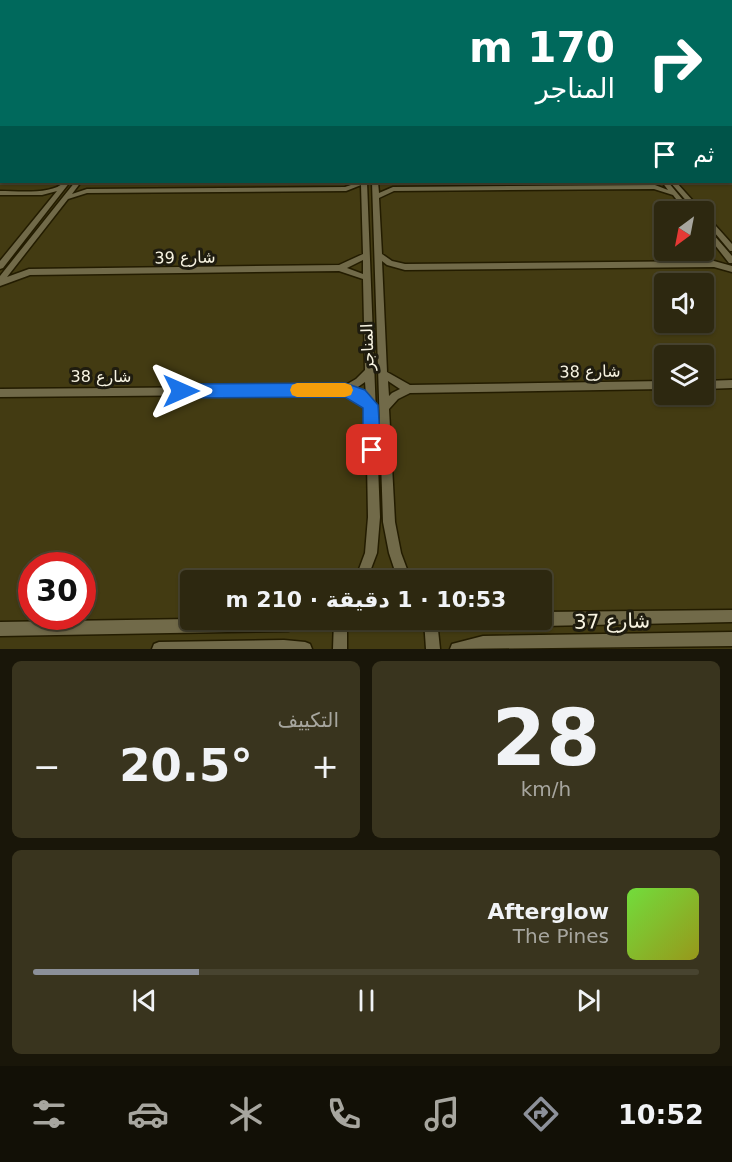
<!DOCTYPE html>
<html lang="ar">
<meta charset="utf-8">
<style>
:root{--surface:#2d2810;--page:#39341e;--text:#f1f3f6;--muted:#a7a69f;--line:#484430;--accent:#8c9099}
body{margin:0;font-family:"DejaVu Sans","Noto Naskh Arabic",sans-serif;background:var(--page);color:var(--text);direction:rtl;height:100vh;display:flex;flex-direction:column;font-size:22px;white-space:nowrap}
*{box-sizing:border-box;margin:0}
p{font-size:20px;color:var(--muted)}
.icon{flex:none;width:33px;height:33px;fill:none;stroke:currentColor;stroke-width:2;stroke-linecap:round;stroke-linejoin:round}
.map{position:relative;height:649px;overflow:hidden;direction:ltr}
.sheet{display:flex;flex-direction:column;gap:12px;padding:12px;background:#191609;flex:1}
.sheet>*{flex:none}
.top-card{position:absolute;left:0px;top:0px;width:732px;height:183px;box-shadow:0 2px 4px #0004,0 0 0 2px var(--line);direction:rtl;background:#00695c;color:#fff;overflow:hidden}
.needle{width:39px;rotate:212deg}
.buttons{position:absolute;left:654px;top:201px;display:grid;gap:12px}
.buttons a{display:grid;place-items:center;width:60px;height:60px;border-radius:6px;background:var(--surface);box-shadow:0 2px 4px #0004,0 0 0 2px var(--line);font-size:30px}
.speed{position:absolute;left:18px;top:552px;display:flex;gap:12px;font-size:30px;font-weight:700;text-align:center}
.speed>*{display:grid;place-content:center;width:78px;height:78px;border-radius:50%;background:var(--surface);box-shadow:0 2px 4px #0004,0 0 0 2px var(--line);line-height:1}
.speed .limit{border:9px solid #d22;background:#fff;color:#111}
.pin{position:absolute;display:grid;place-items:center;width:51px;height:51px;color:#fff;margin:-26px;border-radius:12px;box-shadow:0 3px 9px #0006}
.me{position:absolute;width:66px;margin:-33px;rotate:90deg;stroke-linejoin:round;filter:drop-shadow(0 0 4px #0008)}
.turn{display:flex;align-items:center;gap:21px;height:126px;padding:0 18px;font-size:27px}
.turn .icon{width:78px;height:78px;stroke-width:2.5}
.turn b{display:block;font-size:42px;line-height:51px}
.then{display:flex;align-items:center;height:57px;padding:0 18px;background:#0003;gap:12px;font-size:22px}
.big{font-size:45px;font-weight:800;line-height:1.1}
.sheet .widget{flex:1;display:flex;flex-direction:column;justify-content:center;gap:9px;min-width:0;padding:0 21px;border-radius:9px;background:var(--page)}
.sheet .dial{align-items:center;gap:0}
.dial b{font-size:78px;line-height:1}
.song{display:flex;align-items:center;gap:18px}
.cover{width:72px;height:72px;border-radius:9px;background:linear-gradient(135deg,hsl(100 70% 55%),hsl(60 70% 35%))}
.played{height:6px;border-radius:3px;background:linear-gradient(90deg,var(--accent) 25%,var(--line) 25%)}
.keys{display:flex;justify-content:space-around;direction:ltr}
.heat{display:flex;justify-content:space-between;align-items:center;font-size:33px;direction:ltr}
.sheet .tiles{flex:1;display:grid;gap:12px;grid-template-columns:1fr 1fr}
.widget:last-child{grid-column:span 2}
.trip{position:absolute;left:180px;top:570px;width:372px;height:60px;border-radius:6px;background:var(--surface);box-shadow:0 2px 4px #0004,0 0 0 2px var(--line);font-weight:800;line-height:60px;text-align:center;direction:rtl}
.tabs{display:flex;height:96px;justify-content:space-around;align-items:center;background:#121006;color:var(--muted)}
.tabs .icon{width:42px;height:42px}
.tabs .active{color:var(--accent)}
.tabs b{font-size:27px;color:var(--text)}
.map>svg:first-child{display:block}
.built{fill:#433b12;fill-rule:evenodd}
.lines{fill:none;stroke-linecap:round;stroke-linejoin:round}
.street-casing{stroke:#231c00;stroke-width:3}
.secondary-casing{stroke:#231c00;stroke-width:3}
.street{fill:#716a49;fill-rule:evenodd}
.secondary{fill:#82784c;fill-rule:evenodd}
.route{fill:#1a73e8;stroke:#114b97;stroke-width:1.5}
.slow{fill:#f59e0b}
.labels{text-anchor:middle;stroke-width:6;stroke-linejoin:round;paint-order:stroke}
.street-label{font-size:16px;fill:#f8f4e2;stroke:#1f1c0f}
.near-street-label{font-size:20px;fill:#f8f4e2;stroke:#1f1c0f}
</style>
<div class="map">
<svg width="732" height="649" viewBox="0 0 732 649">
<rect width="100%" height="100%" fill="#3c3515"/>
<path class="built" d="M0,78L2,182H730L732,78V649H0ZM664,212H704V250H664ZM664,284H704V322H664ZM664,356H704V394H664ZM32,566H82V616H32ZM190,580H542V620H190Z"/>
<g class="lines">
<defs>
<path id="street" d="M0,95H2V97H0Z
M730,133H732V137H730Z
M0,140H2V144H0Z
M64,182H70L3,268L0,269V261L57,191L42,195H0V191C17,191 53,195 64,182Z
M75,182H81L72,194L87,189L345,187L360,182H367L380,517L377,553L369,574L381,572L396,574L389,553L383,522L372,182H378L379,193L393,187L655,185L668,190L662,182H668L693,212H686L673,195L654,189L394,191L379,198L382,254L392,261L405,264L714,261L732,266V272L714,267L405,270L387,265L382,261L387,372L410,385L664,381V389L410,393L398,399L389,409L395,522L401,553L411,580H355L365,553L368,517L366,407L356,398L345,394L0,397V389L344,386L356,379L365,370L363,279L339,271L30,275L0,286V276ZM361,185L363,254L339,265L29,269L7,277L68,199L87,193L346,191ZM363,260V274L347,268ZM388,381L400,389L392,393L389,396ZM365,382L366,395L362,392L355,389Z
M670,182H676L703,212H696Z
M704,214L706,215L732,244V251H730L704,220Z
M704,225L706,226L732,256V263H729L704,231Z
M732,380V388L704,389V381Z
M732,610V622L542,626L537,624L536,620H542V612Z
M190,619L313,620L311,625L288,631L0,636V622Z
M334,620H347V649H333Z
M424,620H437L440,649H426Z
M466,620H525L523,625L518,627H473L468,625Z
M732,632V646L450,649L452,644L483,636Z
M284,640L305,642L310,644L312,649H152L154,644L159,642Z"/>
<path id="secondary" d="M730,82L732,83V87H730Z"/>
</defs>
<use href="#street" class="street-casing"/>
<use href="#secondary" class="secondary-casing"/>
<use href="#street" class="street"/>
<use href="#secondary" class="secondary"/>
</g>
<linearGradient id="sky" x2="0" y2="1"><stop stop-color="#211d0c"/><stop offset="0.46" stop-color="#505146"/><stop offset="1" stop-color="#505146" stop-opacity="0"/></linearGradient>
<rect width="732" height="169" fill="url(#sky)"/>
<path class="route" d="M345,383L365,390L378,405L381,450L378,455L372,458L366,455L363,450V408L345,397L181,398L176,396L173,391L176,386L181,384Z"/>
<path class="slow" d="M297,383H345L351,385L353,390L351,395L345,397H297L292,395L290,390L292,385Z"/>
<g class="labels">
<g class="street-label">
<text transform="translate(185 257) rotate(-1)" y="6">شارع 39</text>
<text transform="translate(367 347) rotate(-92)" y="6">المناجر</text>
<text transform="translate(590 371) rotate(-1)" y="6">شارع 38</text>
<text x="101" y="382">شارع 38</text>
</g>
<g class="near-street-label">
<text transform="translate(612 621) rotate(-1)" y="7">شارع 37</text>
</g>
</g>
</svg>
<div class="buttons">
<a><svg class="needle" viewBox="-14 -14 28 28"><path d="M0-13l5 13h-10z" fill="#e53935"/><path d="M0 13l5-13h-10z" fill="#a7a69f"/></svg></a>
<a><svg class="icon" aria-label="sound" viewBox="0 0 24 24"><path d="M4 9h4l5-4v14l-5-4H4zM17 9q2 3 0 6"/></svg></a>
<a><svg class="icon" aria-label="layers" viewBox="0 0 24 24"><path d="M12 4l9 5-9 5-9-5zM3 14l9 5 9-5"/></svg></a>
</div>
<div class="speed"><div class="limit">30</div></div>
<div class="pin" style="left:372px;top:450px;background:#d93025"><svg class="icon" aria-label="arrive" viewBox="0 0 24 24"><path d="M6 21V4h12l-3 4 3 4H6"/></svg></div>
<svg class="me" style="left:181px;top:391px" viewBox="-20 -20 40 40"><path d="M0-17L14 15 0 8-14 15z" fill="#1a73e8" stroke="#fff" stroke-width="4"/></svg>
<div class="trip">10:53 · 1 دقيقة · 210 m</div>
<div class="top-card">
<div class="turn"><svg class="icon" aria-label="right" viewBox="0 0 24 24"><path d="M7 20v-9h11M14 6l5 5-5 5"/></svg><div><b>170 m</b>المناجر</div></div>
<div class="then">ثم<svg class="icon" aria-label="arrive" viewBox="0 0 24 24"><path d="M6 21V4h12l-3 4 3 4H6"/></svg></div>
</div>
</div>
<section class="sheet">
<div class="tiles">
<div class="widget dial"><b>28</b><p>km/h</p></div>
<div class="widget"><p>التكييف</p>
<div class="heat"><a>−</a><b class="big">20.5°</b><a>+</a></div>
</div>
<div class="widget">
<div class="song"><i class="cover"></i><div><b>Afterglow</b><p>The Pines</p></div></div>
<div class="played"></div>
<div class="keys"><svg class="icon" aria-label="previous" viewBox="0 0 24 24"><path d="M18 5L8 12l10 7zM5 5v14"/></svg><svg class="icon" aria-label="pause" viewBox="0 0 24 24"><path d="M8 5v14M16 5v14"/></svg><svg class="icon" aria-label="next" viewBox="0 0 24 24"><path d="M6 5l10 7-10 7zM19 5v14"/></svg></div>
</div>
</div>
</section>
<nav class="tabs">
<b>10:52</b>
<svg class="icon active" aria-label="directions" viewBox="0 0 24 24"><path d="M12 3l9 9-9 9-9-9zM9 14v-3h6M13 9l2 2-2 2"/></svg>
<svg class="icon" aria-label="music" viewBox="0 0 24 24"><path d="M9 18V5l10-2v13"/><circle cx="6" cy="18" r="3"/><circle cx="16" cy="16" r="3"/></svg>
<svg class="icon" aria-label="phone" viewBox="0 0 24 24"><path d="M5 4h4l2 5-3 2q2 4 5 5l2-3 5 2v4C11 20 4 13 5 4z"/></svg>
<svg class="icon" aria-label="climate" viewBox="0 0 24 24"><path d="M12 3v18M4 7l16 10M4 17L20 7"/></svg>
<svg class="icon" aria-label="car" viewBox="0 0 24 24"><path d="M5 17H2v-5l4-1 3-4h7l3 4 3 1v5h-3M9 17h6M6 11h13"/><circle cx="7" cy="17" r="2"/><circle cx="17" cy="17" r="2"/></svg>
<svg class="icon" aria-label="filters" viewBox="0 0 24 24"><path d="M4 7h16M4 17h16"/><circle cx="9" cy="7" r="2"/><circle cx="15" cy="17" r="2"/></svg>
</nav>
